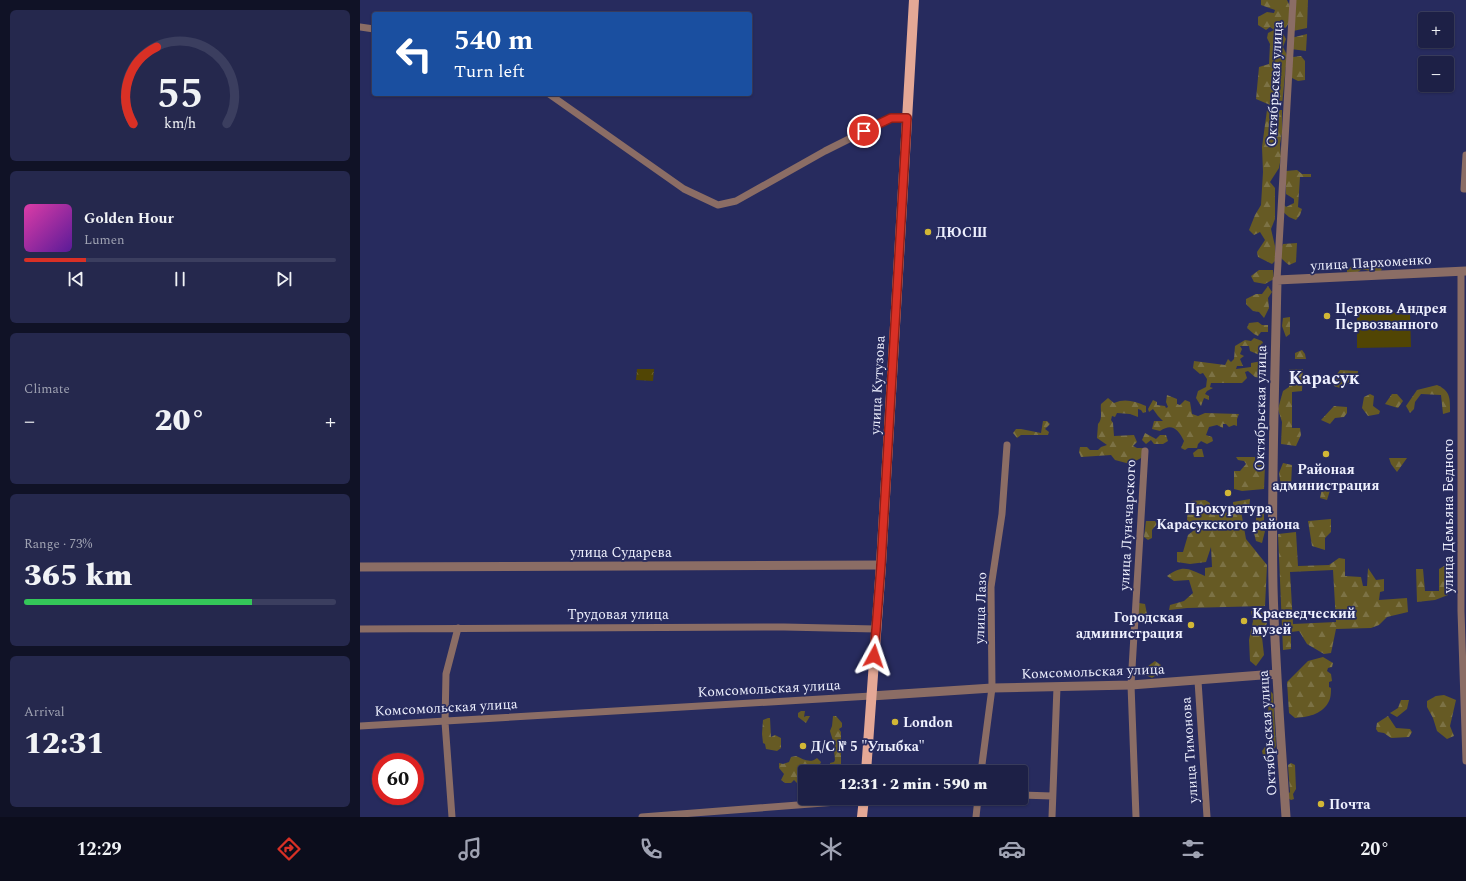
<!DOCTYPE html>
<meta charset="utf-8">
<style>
:root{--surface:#1d2046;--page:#25284d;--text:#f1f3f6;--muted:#a0a3b3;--line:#3b3e5f;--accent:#d93025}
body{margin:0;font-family:Spectral,serif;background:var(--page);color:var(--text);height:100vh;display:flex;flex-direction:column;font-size:15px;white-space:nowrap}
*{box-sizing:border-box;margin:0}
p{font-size:13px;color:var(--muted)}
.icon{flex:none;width:22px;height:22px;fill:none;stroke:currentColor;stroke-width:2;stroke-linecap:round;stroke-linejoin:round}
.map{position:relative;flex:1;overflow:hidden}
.panel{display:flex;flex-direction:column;gap:10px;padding:10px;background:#101226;width:360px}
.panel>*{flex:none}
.banner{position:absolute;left:12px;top:12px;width:380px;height:84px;border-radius:4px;box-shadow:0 1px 3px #0004,0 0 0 1px var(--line);background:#1a4fa0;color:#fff;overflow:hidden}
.controls{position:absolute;left:1058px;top:12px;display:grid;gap:8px}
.controls a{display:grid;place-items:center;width:36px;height:36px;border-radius:4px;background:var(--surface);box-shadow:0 1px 3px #0004,0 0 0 1px var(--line);font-size:20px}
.speed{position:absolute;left:12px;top:753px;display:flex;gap:8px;font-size:20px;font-weight:700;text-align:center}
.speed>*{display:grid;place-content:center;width:52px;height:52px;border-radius:50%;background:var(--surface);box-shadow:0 1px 3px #0004,0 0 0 1px var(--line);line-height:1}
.speed .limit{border:6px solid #d22;background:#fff;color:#111}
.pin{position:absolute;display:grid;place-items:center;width:34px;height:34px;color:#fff;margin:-17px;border:2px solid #fff;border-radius:50%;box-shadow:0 1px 4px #0007}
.me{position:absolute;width:44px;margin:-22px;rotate:5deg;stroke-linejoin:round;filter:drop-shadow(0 0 3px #0008)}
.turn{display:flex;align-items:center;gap:14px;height:84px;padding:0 16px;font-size:18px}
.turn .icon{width:52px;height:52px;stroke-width:2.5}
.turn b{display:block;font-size:28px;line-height:34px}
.big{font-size:30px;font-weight:800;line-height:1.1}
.panel .tile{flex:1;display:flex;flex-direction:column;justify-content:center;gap:6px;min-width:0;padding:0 14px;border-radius:6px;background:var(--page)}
.panel .dial{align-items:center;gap:0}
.dial svg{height:104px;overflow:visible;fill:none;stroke:var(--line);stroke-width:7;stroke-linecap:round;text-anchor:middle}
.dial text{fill:var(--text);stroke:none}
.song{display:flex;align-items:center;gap:12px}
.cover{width:48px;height:48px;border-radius:6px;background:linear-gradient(135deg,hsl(320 70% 55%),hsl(270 70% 35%))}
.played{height:4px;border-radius:2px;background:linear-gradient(90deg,var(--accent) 20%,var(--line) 20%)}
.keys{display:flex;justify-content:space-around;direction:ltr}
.heat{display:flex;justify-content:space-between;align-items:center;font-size:22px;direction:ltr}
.charge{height:6px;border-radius:3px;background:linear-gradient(90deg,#34c759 73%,var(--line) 0)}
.trip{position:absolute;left:438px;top:765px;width:230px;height:40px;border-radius:4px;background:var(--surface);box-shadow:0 1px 3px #0004,0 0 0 1px var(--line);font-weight:800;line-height:40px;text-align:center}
.menu{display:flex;height:64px;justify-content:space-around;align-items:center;background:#0c0d1c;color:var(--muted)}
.menu .icon{width:28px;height:28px}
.menu .current{color:var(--accent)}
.menu b{font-size:18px;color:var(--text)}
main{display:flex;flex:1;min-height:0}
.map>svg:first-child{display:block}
.forest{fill:url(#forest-firs);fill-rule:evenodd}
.park{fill:url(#park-crowns)}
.pitch{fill:#514504}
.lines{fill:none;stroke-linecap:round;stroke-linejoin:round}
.minor{stroke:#8b6d65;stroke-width:7}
.tertiary{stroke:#8b6d65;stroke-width:9}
.primary{stroke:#e4a896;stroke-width:10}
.route-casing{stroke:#8d1f18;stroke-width:10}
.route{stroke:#d93025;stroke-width:7}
.poi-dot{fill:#d2b736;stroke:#272b5e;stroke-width:1.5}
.labels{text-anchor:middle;stroke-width:3.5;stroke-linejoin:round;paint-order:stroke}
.street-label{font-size:14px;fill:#eef0fe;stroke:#272b5e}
.poi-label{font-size:14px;font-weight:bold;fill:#eef0fe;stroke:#272b5e;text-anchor:start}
.district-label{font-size:18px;font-weight:bold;fill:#eef0fe;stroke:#272b5e}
</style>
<main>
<section class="panel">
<div class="tile dial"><svg viewBox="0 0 100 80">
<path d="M14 69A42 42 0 1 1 86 69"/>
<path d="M14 69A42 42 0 0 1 32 10" stroke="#d93025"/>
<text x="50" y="56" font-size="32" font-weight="700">55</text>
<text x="50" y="72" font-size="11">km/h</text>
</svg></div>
<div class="tile">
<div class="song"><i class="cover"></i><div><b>Golden Hour</b><p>Lumen</p></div></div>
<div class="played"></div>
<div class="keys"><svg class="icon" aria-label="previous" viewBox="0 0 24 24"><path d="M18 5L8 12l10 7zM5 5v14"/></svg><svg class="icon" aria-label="pause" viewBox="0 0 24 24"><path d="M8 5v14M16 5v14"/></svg><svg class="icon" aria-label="next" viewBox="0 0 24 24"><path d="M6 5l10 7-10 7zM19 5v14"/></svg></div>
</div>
<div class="tile"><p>Climate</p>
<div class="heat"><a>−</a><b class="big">20°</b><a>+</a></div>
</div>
<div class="tile"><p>Range · 73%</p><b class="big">365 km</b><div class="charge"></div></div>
<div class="tile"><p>Arrival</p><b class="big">12:31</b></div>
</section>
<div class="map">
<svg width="1106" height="817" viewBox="0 0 1106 817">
<defs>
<pattern id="forest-firs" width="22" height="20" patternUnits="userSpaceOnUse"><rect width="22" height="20" fill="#665a24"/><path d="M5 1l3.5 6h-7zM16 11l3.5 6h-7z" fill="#7c7245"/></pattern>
<pattern id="park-crowns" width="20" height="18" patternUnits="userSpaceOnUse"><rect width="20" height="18" fill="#514504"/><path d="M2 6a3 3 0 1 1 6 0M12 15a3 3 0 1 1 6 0" fill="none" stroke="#6a602a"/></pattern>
</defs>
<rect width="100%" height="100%" fill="#272b5e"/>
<path class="forest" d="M901,0H927C934,13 932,21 922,32L926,39L923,47L927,55L922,105L915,107L896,99L899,67L909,64L910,44L907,38L908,33L914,30L910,27L906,30L898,25V17L907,12L914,13L915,10L901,5Z
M933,0H948L947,28L933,31Z
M947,34L946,51L931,49V38Z
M941,56L945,61V80L938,81L930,77L933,57Z
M907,110H922V133L920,144L921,157L919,168L910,182L915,188V219L911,229L915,246V261L912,264L898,257L897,252L905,240L900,232L894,235L889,230L895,215L901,205L903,172L902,147Z
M937,170L942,174H951V177H940L938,207L942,209L940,215L936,220L929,217L922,211V202L926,207L934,203V199L926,194V171Z
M937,243L936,262L929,265C919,257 918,257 923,244Z
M993,266L1020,267L1022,270L1017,273L1002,269L995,274L987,272V269Z
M899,270H913L914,279L905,284L894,282L891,276Z
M908,286L912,292L908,298L909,308L904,318L899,312L893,311L886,304V299L896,294H902Z
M930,317V334L926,337L922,326L923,318Z
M898,322L902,325H908V332H901L898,336L894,334L887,328L889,323Z
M894,338L902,341L903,343L901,344L902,348H904L905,355L902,356L890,351L889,346H880L882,349L880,354L884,356L880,359L883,366H877L876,369L891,367V363L902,361L906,367L903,375L899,378L895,377L888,371L885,372L887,378L882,383H851L850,387L853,388L847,391L845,394L849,396V400L844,398L841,406L836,398L838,391L846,387L847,379L843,373L840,374L833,368L834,361L865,365L868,359L871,362L874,359L875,346L885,340L891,341Z
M942,350L945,354L946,359H935V353Z
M929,369H943L942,391L932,392V428H940L941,435L936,446L921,444L922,422L918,409L923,391L929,387Z
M980,370L998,371L997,380L987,383L983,389L974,386L973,379Z
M1077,385C1091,391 1090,399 1090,412L1083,414L1081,395L1061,394L1055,402L1054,409L1050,413L1046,406L1057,390Z
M1010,394L1014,396L1013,406L1020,411L1019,414L1008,416L1002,408L1004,397Z
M1032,394H1037L1043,401L1038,408L1025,404Z
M807,395L817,399V404L820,405L825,400L830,402L832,414L838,416L845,413L879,414L877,419V426L874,425L869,427L866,424H863V428L857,425L849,427L846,435L852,437L853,441L847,444L841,441L838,444L837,448H828L825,450L821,448L824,441C818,429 812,423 800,431L792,429L794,421H803L798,416L793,409L789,412L788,409L793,400L797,402V405L805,406L806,408L808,407L806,402Z
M748,398L754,403C765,398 774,401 786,406V412L783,413L781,410L778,409V417L770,414L757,413L755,417L752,416L751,420L753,423L754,436L774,435L777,442L773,446L777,448H784L781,458L770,464L755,460L751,455L721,457L719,452L720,447H727L730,450H738L741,447L747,445L737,438L738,424C743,419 740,410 741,404Z
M974,406L987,407V413L984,417L975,418L970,424L961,420Z
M683,421H687L690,424L685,429L689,432L688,435H661L657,438L653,433L656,429H661L681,433Z
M785,433L796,439L800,435H806L808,441L803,444H794L791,440L786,444L782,440Z
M838,449H842L844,457H834L833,453Z
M876,457H895V465H905L904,489L882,491L874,489V471H880L886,464L884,461L878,460Z
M1029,458H1047L1037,472L1031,464Z
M923,463L932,465L931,486H921L919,473Z
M963,484L971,487L967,500L960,498Z
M890,499L889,510L881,511L886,539L907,565L905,606L827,608L809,610L810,605L824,601L833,593L829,580L814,581L807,576C823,564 829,569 845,576V568L852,567L851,547L846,562L830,564L817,562V552H823L828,535L833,531V526L827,520L828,505L831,501L845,500L850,503L849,514L873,512V502Z
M896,509L904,510V522L896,523Z
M971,519V532L965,538V550L952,546L948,521Z
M786,521H795L797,524L792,530V538L788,540L784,537Z
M893,529L905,531L902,543L896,541Z
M936,532L938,566L969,565L979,558L985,559V576L1001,577L1003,586H1007L1008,568L1016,580L1024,579V591L1020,592L1019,600L1047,598L1048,612L1027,617L1019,625L1011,628L976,629L971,653L964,654L947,644L939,631L931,632V649L923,650L918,534ZM973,570L976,622L933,624L930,572Z
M1086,565L1088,595L1075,600L1057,602L1056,569H1063L1065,591H1079V569Z
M779,603L785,604L787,614H778Z
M891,611L903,613L907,623L902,637L904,655L896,666L890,661L889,640L893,621Z
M963,657L973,663L972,667L968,668L967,671L971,674L972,681L969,682V687L971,688C971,692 971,699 968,703C961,715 947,717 935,718L929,713L927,682L948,661Z
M795,661L801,665L798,674L792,678L780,672Z
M902,686L908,688L913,694L916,746L912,753L903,755L902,751L905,747L910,745C909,727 909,710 907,693L902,689Z
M1084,695L1096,700L1090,726L1094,736L1087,739L1077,731L1073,718L1067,707V701L1076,696Z
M1041,700H1049L1047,709L1037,717L1030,713L1038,708Z
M441,711H445L444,717L446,716H450L446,723L438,717V713Z
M473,716H476L482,723V727L479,729L481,732V765L480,769L481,772H474L470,766V763L474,762L475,760L473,741L470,731L472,726Z
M1028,716L1036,728L1050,729L1052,732L1049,737L1031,738L1024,733L1018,732L1016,729L1017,723Z
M408,718H410L411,737L415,735L421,738V748L417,751L406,749L405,744L403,743L402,734L403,720Z
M436,756C443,759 450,764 457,758L461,762C458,771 453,772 445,772V777L443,781L437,783L434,780L431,783H425L421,780L424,774L419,768V763L423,764L429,762L431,757Z
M931,763L935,765L936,789L933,794L934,799L931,800L928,798V794L930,792L928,765Z"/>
<path class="park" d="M277,369H294L293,381L276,380Z"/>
<path class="pitch" d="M1050,312L1051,347L997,348V314Z"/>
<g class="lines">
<path class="minor" d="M0,27L14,29
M189,94L324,189L358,205L376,201L465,151L531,118H547
M1106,155L1104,189H1106
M1101,271V611L1106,761
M917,280L933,0
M0,629L424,627L516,629
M838,681L847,817
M0,726L511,696
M621,772L632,688L631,587L642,514L647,445
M661,795L692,796
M92,817L85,722L86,674L98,628
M282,817L503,800
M616,817L618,798
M692,817L697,687
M776,817L771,685L785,451"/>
<path class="tertiary" d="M0,567L521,565
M511,696L632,688L771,685L916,674
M926,817C921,740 915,664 913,587C911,485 915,383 917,280L1106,271"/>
<path class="primary" d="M506,772L521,565L554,0
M502,817L504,798"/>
</g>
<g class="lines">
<defs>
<path id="route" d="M504,131L531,118H547L521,565L514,656"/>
</defs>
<use href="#route" class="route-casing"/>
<use href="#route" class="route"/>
</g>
<g class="poi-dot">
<circle cx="568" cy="232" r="4"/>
<circle cx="967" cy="316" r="4"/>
<circle cx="966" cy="454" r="4"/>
<circle cx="868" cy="493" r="4"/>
<circle cx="884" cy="621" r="4"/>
<circle cx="831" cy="625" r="4"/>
<circle cx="535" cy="722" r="4"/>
<circle cx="443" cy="746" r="4"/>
<circle cx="961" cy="804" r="4"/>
</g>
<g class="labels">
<g class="street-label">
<text transform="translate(914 84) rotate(-87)" y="5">Октябрьская улица</text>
<text transform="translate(1011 262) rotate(-3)" y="5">улица Пархоменко</text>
<text transform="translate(517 385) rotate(-87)" y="5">улица Кутузова</text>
<text transform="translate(900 408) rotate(-89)" y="5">Октябрьская улица</text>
<text transform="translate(1088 516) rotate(-90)" y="5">улица Демьяна Бедного</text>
<text transform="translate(767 525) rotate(-87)" y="5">улица Луначарского</text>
<text x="261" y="557">улица Сударева</text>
<text transform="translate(620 608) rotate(-88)" y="5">улица Лазо</text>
<text x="258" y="619">Трудовая улица</text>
<text transform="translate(733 671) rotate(-2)" y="5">Комсомольская улица</text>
<text transform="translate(409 688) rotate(-3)" y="5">Комсомольская улица</text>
<text transform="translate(86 707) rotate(-3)" y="5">Комсомольская улица</text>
<text transform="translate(907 733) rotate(-94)" y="5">Октябрьская улица</text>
<text transform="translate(829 750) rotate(-94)" y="5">улица Тимонова</text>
</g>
<g class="poi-label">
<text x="576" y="237">ДЮСШ</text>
<text x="975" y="313">Церковь Андрея<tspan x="975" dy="16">Первозванного</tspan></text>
<text x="966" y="474" text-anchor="middle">Районая<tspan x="966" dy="16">администрация</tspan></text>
<text x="868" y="513" text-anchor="middle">Прокуратура<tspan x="868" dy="16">Карасукского района</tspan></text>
<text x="892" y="618">Краеведческий<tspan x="892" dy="16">музей</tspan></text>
<text x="823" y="622" text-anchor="end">Городская<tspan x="823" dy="16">администрация</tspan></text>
<text x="543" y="727">London</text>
<text x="451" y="751">Д/С № 5 "Улыбка"</text>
<text x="969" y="809">Почта</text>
</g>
<g class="district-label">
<text x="964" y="384">Карасук</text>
</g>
</g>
</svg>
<div class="controls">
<a>+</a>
<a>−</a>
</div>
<div class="speed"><div class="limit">60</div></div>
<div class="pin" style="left:504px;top:131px;background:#d93025"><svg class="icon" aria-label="arrive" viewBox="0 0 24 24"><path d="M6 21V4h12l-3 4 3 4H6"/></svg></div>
<svg class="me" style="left:514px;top:656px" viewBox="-20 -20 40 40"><path d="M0-17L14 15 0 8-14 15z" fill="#d93025" stroke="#fff" stroke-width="4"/></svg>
<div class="trip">12:31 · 2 min · 590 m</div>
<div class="banner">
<div class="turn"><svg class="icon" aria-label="left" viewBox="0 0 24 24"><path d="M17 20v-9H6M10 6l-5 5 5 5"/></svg><div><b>540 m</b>Turn left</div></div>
</div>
</div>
</main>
<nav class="menu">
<b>12:29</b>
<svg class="icon current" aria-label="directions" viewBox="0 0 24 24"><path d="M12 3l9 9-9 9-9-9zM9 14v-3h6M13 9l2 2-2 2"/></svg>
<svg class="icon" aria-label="music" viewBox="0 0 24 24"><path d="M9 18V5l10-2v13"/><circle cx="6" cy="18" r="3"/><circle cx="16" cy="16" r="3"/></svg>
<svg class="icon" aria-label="phone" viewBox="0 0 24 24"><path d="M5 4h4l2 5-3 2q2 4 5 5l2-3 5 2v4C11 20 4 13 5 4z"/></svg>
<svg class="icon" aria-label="climate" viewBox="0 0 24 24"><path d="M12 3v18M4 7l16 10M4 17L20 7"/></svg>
<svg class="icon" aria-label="car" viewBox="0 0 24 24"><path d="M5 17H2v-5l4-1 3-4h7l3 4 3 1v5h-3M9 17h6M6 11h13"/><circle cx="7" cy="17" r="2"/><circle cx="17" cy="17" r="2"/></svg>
<svg class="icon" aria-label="filters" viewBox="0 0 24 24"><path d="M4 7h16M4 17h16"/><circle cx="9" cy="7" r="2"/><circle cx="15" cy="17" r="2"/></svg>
<b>20°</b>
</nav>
